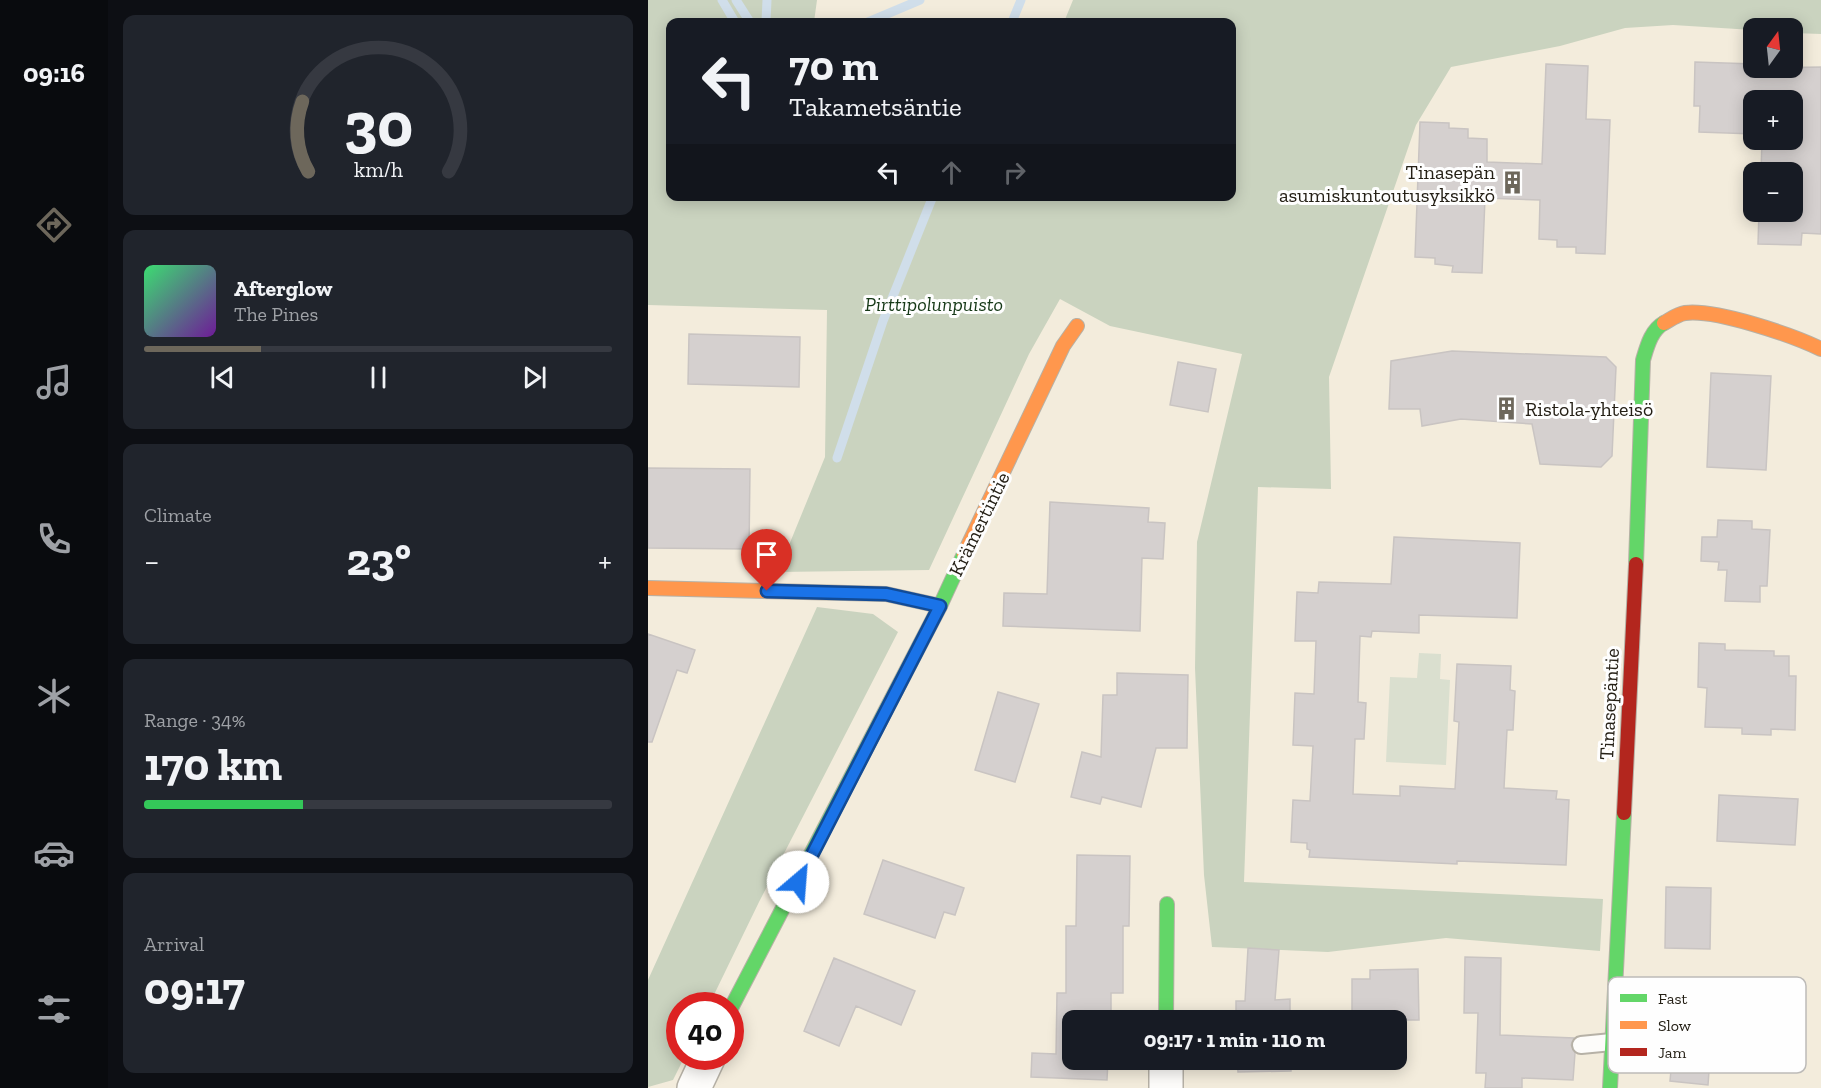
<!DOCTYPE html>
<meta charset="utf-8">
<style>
:root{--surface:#171b24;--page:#20242c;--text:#f1f3f6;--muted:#9ea1a6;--line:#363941;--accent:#6d675b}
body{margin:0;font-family:"Zilla Slab",serif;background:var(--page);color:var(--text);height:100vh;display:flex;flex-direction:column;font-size:22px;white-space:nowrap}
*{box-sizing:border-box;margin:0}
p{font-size:20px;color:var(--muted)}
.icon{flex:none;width:33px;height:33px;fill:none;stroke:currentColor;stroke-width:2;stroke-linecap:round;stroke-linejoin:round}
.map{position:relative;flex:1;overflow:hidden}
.side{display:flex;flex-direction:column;gap:15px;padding:15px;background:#0d0f14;width:540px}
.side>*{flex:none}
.top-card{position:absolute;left:18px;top:18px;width:570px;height:183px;border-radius:12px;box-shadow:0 3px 15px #0003;background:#171b24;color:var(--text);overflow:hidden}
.needle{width:39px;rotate:15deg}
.fabs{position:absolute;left:1095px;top:18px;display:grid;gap:12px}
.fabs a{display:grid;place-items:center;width:60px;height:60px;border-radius:12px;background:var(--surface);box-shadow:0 3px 15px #0003;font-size:30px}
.speed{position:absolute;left:18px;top:992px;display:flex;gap:12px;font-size:30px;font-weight:700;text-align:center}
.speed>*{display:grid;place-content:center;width:78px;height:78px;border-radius:50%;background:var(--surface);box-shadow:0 3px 15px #0003;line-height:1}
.speed .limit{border:9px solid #d22;background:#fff;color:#111}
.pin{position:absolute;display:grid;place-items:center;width:51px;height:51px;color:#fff;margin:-62px -26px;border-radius:50% 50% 50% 0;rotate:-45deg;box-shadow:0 0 6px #0007}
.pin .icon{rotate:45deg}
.me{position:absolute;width:66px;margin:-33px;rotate:27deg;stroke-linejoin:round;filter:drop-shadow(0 0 4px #0008)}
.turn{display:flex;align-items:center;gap:21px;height:126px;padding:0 24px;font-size:27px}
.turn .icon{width:78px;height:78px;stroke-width:2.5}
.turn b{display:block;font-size:42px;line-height:51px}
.lanes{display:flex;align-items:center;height:57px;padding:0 24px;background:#0003;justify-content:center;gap:30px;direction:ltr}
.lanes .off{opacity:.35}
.big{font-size:45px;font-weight:700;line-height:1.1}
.side .widget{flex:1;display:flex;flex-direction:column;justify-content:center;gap:9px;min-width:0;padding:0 21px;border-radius:12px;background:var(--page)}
.side .dial{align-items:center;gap:0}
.dial svg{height:156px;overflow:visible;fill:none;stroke:var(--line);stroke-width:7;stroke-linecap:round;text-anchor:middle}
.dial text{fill:var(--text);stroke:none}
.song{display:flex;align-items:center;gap:18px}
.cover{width:72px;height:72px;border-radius:9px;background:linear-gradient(135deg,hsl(140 70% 55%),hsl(280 70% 35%))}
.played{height:6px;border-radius:3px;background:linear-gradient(90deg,var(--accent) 25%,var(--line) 25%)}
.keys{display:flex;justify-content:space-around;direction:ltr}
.heat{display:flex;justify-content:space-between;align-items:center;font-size:33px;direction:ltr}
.charge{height:9px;border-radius:4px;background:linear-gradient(90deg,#34c759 34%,var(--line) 0)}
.trip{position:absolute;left:414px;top:1010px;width:345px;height:60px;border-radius:12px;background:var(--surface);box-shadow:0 3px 15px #0003;font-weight:700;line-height:60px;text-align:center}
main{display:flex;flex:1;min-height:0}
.tab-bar{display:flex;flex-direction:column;width:108px;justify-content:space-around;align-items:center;background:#090b0e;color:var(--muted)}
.tab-bar .icon{width:42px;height:42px}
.tab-bar .selected{color:var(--accent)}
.tab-bar b{font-size:27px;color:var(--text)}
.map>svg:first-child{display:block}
.green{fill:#dadfcf}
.forest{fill:#cad3bf}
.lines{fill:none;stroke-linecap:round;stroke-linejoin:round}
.stream{stroke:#d0deea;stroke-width:9}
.building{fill:#d5d0cf;stroke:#c9c4c2;stroke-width:1.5}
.lane-casing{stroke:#b6b1a6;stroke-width:20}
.street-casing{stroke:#b6b1a6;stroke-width:36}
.fast-casing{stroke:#b6b1a6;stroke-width:16}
.slow-casing{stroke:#b6b1a6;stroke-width:16}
.jam-casing{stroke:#b6b1a6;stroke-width:16}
.lane{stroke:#fdfcfa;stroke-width:16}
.street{stroke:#fdfcfa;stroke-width:33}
.fast{stroke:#63d668;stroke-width:14}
.slow{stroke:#ff974d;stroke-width:14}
.jam{stroke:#b3261e;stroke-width:14}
.route-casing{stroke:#114b97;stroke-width:15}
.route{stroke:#1a73e8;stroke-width:10}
.labels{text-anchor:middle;stroke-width:6;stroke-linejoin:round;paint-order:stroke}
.poi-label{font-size:20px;fill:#252016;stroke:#fefefe;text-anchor:end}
.park-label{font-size:20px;font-style:italic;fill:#163917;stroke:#fefefe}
.street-label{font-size:20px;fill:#252016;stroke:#fefefe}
.key{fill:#fefefe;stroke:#bdbbb8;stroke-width:1.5}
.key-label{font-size:16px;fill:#252016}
</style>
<main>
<nav class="tab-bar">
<b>09:16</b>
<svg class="icon selected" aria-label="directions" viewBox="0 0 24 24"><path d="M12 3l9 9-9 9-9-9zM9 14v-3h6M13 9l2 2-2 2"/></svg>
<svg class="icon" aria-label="music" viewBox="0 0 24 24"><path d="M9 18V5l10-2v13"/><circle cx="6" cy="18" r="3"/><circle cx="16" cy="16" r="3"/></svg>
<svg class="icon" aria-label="phone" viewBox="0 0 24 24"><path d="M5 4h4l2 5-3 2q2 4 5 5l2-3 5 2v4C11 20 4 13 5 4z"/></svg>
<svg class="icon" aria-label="climate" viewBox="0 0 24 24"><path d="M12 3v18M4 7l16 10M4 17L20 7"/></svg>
<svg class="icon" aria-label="car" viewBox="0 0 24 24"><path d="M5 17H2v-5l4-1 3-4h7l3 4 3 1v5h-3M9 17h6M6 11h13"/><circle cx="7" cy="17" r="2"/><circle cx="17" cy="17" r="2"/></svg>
<svg class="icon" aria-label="filters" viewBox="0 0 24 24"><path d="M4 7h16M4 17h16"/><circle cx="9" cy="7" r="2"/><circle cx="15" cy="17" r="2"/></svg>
</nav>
<section class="side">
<div class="widget dial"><svg viewBox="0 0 100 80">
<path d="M14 69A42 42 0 1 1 86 69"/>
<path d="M14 69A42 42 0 0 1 11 33" stroke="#6d675b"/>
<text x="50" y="56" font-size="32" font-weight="700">30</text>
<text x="50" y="72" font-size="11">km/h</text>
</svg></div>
<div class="widget">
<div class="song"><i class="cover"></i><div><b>Afterglow</b><p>The Pines</p></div></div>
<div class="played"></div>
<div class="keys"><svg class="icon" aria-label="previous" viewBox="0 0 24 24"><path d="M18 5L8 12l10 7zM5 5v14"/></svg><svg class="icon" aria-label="pause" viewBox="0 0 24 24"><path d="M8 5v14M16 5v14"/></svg><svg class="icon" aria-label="next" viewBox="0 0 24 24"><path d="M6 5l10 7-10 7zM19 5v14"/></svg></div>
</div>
<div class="widget"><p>Climate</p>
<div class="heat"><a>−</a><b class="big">23°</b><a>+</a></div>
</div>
<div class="widget"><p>Range · 34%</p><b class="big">170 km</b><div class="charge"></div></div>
<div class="widget"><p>Arrival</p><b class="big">09:17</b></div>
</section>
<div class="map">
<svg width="1173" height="1088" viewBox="0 0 1173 1088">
<rect width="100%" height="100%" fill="#f3ecdc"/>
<path class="green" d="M771,653L793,654L792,679L802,680L798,765L738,762L742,677L769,678Z"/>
<path class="forest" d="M0,0H169L166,22H22V196H584V22H416L425,0H1173V34L1145,33L1144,28H1106L1105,30L1025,25L977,28L912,46L803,67L768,125L681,377L683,489L610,487L596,882L955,899L952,951L798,938L680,952L564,947L556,875L547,668L549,542L594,354L462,326L412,299L381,354L281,570L130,572L177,457L179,310L0,305Z
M169,607L225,614L250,632L111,902L61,1005H32V1056H37L25,1080L0,1087V980Z"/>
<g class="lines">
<path class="stream" d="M74,0L87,22
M88,0L102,22
M118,22L119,0
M220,22L272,0
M364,22L373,0
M189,458L235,321L285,196"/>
</g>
<path class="building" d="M1047,62L1106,64V68L1173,67V234L1154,233L1153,245L1110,244L1111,212H1144V172H1113L1114,140H1144V100H1106V134L1051,132L1052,106H1046Z
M898,64L940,66L938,119L962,120L957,254L928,253V247H909V240L891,239L892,200L837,198L834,273L804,272L805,266L787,264V258L767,257L772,122L801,123V128L820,129V138L839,139V162L894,164Z
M41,334L152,337L151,387L40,384Z
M804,351L958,357L968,367L964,456L953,467L892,464L884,424L813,419L774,426L772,409H741L743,361Z
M530,362L568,369L560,412L522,405Z
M1063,373L1123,376L1118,470L1059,467Z
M0,468L102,469L101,549L0,548Z
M402,502L501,508L500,522L517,523L515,559L494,558L492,631L355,626L356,593L399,594Z
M1070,520L1104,521V529L1122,530L1119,586H1112V602L1077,601L1079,570H1070L1071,562L1053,561L1054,537H1069Z
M746,537L872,543L869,618L771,615V633L724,631L723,637L712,636L710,702L718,703L716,739H707L705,794L752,796V786L807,789L811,722L806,721L809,664L863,666L862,690L867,691L865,730H859L856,788L909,791L908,799L921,800L918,865L809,861V864L661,857L662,850L659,849V843L643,842L645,800L662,801L665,746L645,745L647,693L666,694L668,641H647L649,592L670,593L671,582L743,584Z
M0,634L47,650L39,673L29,670L4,742H0Z
M1051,643L1077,644V650L1126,651V656H1141V676H1148L1147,730L1123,729V735L1094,734V728L1057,727L1059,688L1050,687Z
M469,673L540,675L539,748H508L493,807L454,797L452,804L423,797L434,752L453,757L455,695H469Z
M350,692L391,704L367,782L327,770Z
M1071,795L1150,799L1147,845L1069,841Z
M429,855L482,856L481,926H475V993H463V1020H424V1059H460L459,1080L383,1077L384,1053L408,1054L409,993H418V926H428Z
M235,860L316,888L307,915L296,912L287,938L216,914Z
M1018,887L1063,888L1062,949L1017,948Z
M600,948L631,950L627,1000L642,999V1020H588V1001H597Z
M817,957L853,958L852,1035L926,1038L923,1045L927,1053L925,1080L874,1078V1088H837L838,1073H828L830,1013H816Z
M186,958L267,991L253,1025L208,1006L191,1046L156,1031Z
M770,969L771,1020H704V979H722V970Z
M1028,1017L1079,1021L1074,1072L1061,1071L1060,1085L1022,1081Z
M589,1059H643V1071L590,1072Z"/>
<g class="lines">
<defs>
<path id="lane" d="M933,1045L964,1042"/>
<path id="street" d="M46,1088L61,1056
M518,1088V1059"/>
<path id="fast" d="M988,564L995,360C999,347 1003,330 1016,323
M82,1010L292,606L316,554
M518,1020L519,904
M962,1088L976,813"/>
<path id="slow" d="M1016,323C1023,319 1030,314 1037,313C1068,309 1144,335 1173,349
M316,554L415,346L429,326
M0,588L238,594L292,606"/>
<path id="jam" d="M976,813L988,564"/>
</defs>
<use href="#lane" class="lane-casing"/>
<use href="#street" class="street-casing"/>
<use href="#fast" class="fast-casing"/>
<use href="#slow" class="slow-casing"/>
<use href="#jam" class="jam-casing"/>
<use href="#lane" class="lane"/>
<use href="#street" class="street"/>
<use href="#fast" class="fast"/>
<use href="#slow" class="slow"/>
<use href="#jam" class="jam"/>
</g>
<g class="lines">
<defs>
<path id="route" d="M119,591L238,594L292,606L150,882"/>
</defs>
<use href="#route" class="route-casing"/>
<use href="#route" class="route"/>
</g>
<defs>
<symbol id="building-bare" viewBox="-9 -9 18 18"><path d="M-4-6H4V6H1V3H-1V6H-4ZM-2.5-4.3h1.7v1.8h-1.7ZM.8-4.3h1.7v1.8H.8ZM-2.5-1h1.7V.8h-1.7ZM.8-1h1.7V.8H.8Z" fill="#6d675b" stroke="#fefefe" stroke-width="2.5" paint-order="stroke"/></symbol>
</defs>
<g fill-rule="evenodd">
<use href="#building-bare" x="848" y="166" width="33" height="33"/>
<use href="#building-bare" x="842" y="392" width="33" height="33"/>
</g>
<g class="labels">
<g class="poi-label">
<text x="847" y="179">Tinasepän<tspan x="847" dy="23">asumiskuntoutusyksikkö</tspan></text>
<text x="877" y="416" text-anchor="start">Ristola-yhteisö</text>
</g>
<g class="park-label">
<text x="286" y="311">Pirttipolunpuisto</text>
</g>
<g class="street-label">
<text transform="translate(331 524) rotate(-64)" y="7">Krämertintie</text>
<text transform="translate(961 704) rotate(-87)" y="7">Tinasepäntie</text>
</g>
</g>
<rect x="960" y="977" width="198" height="96" rx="9" class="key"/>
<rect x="972" y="994" width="27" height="8" fill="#63d668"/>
<rect x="972" y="1021" width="27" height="8" fill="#ff974d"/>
<rect x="972" y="1048" width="27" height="8" fill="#b3261e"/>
<g class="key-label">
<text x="1010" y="1004">Fast</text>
<text x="1010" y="1031">Slow</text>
<text x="1010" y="1058">Jam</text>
</g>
</svg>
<div class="fabs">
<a><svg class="needle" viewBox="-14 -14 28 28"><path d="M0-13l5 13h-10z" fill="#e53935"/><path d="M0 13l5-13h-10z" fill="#9ea1a6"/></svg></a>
<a>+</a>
<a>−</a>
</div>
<div class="speed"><div class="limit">40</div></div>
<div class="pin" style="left:119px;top:591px;background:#d93025"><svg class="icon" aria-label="arrive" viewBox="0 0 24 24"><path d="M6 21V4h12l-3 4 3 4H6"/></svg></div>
<svg class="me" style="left:150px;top:882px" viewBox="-20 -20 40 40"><circle r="19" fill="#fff"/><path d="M0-13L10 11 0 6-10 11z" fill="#1a73e8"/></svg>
<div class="trip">09:17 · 1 min · 110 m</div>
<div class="top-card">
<div class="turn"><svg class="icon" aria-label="left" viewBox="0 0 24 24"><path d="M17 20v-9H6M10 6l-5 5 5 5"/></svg><div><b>70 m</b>Takametsäntie</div></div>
<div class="lanes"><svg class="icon" aria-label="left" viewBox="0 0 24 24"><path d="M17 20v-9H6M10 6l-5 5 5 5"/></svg><svg class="icon off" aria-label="ahead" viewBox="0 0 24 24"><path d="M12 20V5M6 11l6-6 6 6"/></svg><svg class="icon off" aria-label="right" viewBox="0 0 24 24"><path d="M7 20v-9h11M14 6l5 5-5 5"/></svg></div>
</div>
</div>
</main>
